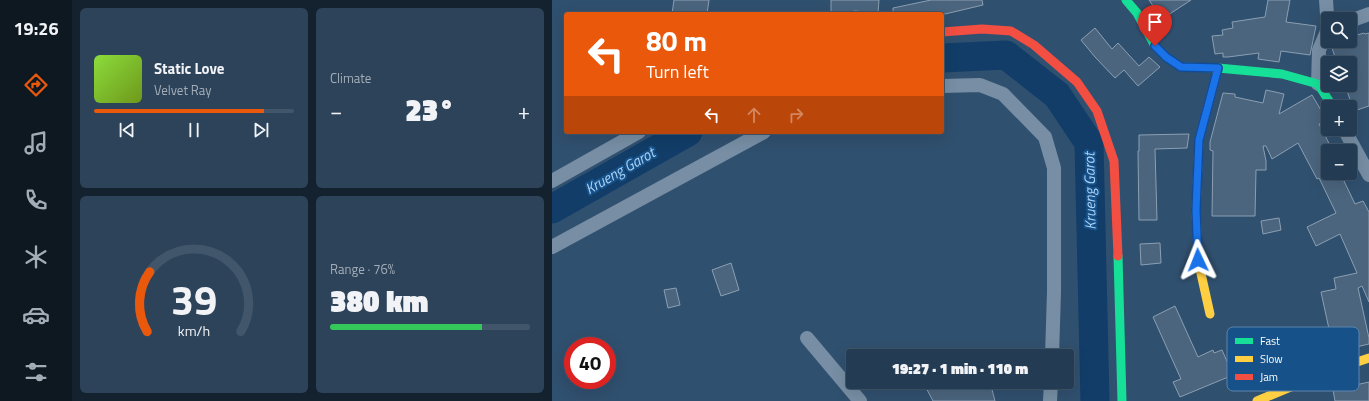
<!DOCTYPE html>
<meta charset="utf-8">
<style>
:root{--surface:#243c53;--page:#2c435a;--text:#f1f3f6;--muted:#a3adb8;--line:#41566a;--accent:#ea580c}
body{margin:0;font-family:"Titillium Web",sans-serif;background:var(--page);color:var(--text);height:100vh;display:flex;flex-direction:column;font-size:15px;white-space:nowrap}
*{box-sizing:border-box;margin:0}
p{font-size:13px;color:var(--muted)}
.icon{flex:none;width:22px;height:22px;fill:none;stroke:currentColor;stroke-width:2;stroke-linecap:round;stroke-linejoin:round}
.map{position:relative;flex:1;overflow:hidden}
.sheet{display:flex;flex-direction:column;gap:8px;padding:8px;background:#14212e;width:480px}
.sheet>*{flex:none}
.hud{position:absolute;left:12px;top:12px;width:380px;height:122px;border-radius:4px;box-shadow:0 4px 16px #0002,0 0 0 1px var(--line);background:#ea580c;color:#fff;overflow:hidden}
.controls{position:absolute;left:769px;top:12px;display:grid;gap:8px}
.controls a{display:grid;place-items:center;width:36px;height:36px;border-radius:4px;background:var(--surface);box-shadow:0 4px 16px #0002,0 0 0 1px var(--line);font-size:20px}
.speed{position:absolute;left:12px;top:337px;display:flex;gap:8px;font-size:20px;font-weight:700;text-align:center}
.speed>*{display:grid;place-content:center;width:52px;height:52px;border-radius:50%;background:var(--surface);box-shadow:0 4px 16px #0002,0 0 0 1px var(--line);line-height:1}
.speed .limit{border:6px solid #d22;background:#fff;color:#111}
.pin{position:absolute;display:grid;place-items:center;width:34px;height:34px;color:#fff;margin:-41px -17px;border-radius:50% 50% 50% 0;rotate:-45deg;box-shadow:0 0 4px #0007}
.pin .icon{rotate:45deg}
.me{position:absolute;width:44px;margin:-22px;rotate:358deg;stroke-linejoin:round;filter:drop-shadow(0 0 3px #0008)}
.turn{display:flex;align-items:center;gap:14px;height:84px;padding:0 16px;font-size:18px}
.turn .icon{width:52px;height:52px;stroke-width:2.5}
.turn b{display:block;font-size:28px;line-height:34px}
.lanes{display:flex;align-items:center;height:38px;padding:0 16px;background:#0003;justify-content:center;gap:20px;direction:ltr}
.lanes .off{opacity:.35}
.big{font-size:30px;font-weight:800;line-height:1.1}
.sheet .tile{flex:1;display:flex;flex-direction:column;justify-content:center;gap:6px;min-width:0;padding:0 14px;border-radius:6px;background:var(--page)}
.sheet .dial{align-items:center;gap:0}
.dial svg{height:104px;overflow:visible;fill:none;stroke:var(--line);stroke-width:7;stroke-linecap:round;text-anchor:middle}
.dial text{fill:var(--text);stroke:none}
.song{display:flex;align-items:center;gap:12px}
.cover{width:48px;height:48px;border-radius:6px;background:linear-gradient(135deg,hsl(90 70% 55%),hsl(80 70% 35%))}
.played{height:4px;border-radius:2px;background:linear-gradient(90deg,var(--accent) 85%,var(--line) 85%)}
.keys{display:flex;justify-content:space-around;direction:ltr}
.heat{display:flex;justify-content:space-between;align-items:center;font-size:22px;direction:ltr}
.charge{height:6px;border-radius:3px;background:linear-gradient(90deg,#34c759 76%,var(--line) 0)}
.sheet .tiles{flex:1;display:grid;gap:8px;grid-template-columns:repeat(2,1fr)}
.trip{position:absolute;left:294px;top:349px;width:228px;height:40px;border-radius:4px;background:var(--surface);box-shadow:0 4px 16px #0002,0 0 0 1px var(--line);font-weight:800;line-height:40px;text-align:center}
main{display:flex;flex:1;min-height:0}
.menu{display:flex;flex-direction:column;width:72px;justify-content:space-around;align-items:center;background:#0e1821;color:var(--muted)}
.menu .icon{width:28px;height:28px}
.menu .on{color:var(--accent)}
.menu b{font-size:18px;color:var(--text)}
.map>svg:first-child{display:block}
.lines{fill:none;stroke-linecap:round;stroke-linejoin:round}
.river{stroke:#113d68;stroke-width:29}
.building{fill:#4b657e;stroke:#8b9fb2}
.street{stroke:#778ea4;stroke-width:14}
.fast{stroke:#16e098;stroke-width:9}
.slow{stroke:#ffcf43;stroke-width:9}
.jam{stroke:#f24e42;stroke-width:9}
.route-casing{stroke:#114b97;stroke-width:10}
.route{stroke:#1a73e8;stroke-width:7}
.labels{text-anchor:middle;stroke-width:4;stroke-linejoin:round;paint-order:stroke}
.water-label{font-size:15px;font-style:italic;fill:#aad2f6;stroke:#165189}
.key{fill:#165189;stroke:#5c85ac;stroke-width:1}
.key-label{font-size:11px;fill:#fff}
</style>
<main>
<nav class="menu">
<b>19:26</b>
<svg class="icon on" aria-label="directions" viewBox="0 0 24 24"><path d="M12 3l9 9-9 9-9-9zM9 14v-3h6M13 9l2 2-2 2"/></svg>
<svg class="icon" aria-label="music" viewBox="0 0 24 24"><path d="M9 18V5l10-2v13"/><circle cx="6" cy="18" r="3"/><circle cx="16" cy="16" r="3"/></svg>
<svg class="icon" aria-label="phone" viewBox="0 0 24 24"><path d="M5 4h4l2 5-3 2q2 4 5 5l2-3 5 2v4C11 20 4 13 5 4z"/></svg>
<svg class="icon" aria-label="climate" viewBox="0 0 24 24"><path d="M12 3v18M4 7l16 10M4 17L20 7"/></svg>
<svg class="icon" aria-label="car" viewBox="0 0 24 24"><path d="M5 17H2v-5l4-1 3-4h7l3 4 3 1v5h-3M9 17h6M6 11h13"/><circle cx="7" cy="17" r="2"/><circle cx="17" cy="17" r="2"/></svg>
<svg class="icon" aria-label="filters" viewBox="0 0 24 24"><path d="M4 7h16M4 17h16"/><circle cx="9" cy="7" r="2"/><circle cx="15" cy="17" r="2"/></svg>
</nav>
<section class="sheet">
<div class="tiles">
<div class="tile">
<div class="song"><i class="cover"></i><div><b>Static Love</b><p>Velvet Ray</p></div></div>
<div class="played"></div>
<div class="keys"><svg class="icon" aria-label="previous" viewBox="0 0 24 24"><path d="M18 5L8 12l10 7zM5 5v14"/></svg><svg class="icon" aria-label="pause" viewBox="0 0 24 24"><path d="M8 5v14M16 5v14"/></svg><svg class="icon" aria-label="next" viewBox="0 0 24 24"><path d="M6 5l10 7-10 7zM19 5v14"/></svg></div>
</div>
<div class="tile"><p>Climate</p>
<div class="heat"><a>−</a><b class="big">23°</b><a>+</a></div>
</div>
<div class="tile dial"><svg viewBox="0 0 100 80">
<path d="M14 69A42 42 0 1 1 86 69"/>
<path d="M14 69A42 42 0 0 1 16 23" stroke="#ea580c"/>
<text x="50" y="56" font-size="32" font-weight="700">39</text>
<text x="50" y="72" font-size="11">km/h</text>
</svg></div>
<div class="tile"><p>Range · 76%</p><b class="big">380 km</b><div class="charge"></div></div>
</div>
</section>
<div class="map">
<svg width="817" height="401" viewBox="0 0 817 401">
<rect width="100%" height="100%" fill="#30506f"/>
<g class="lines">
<path class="river" d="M390,58L454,55L505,95L537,143L543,401
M0,209L136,132"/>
</g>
<path class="building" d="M122,0H157L155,14H120Z
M279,0H327L326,13L302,11V14H279Z
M379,0H430L431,5L393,14H341V8Z
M597,0H639L610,19Z
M716,0H738L734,22L764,26L758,55L729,51L727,62L706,59L707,53L676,57H671V53L663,54L660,36L671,35L670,30L681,28L680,22L713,17Z
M543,28L560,49L566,43L587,66L597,57L608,67L586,86L572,70L563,78L543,57L529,40Z
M812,33L813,34L817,33V106L802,111L793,85H798V63H785L779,45L787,41H798V37Z
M714,90L732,94L727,114L760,95L776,122L767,124L781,151H776V173H791L795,180L792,181L803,204L811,201L817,212V302L810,286L806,288L817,338V344L782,352L769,292L784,289L782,278L805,273L788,234L764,246L755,227L784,213L767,178L765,179L746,143L720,159L714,146H711L714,161V170H704L703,216H660L661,151L658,150V142L671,93L683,94V97L711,103Z
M637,134L635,148L603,149L605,220H587L586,151H587V135Z
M727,218L729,230L711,234L709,221Z
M608,243L609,263L589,265L588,244Z
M179,263L187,290L169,296L160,270Z
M124,288L128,305L116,308L112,290Z
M623,306L646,357L661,350L662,353L670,350L681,375L628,397L621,382L629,379L601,317Z
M371,382H438L443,401H381Z
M817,382V401H783L781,390Z"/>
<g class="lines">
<path class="street" d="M798,21L817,14
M766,84L767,50L776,29L774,0
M390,86L428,85L451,94L493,137L502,168V292L500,356
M792,129L817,175
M0,181L87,132
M0,247L212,132
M255,338L308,401
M498,401L499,382"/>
<path class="fast" d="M574,0L585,13L603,46L614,57L629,67L666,68L730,74L766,84L781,107
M566,256L570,401"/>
<path class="slow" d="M658,314L646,260L644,210L647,140L666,68
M705,401L772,373L817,358"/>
<path class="jam" d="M390,32L430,29L459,31L482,45L525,82L545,111L562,161L566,256"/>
</g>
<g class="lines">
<defs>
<path id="route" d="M603,46L614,57L629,67L666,68L647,140L644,210L646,260"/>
</defs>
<use href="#route" class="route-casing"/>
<use href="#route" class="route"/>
</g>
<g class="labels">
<g class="water-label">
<text transform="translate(68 171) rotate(-30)" y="5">Krueng Garot</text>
<text transform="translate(538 191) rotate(-91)" y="5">Krueng Garot</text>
</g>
</g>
<rect x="675" y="327" width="132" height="64" rx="6" class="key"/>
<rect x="683" y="338" width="18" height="6" fill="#16e098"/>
<rect x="683" y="356" width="18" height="6" fill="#ffcf43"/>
<rect x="683" y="374" width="18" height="6" fill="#f24e42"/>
<g class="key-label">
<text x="708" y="345">Fast</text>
<text x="708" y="363">Slow</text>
<text x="708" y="381">Jam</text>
</g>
</svg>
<div class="controls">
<a><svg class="icon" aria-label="search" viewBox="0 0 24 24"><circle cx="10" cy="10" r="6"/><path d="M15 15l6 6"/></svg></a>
<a><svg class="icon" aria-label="layers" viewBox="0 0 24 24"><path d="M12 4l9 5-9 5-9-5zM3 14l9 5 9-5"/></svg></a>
<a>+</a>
<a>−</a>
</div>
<div class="speed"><div class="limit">40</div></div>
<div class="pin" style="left:603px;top:46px;background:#d93025"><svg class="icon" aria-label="arrive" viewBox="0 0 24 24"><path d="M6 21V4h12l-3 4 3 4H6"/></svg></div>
<svg class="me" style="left:646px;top:260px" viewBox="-20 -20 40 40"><path d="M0-17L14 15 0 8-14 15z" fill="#1a73e8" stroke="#fff" stroke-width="4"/></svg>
<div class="trip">19:27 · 1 min · 110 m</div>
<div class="hud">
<div class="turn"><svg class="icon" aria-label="left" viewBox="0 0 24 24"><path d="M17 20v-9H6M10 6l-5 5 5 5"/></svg><div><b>80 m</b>Turn left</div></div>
<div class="lanes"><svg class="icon" aria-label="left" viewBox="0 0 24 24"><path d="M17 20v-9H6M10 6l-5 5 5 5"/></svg><svg class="icon off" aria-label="ahead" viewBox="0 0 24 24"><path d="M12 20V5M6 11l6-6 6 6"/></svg><svg class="icon off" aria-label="right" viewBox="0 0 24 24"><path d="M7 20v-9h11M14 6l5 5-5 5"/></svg></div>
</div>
</div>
</main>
